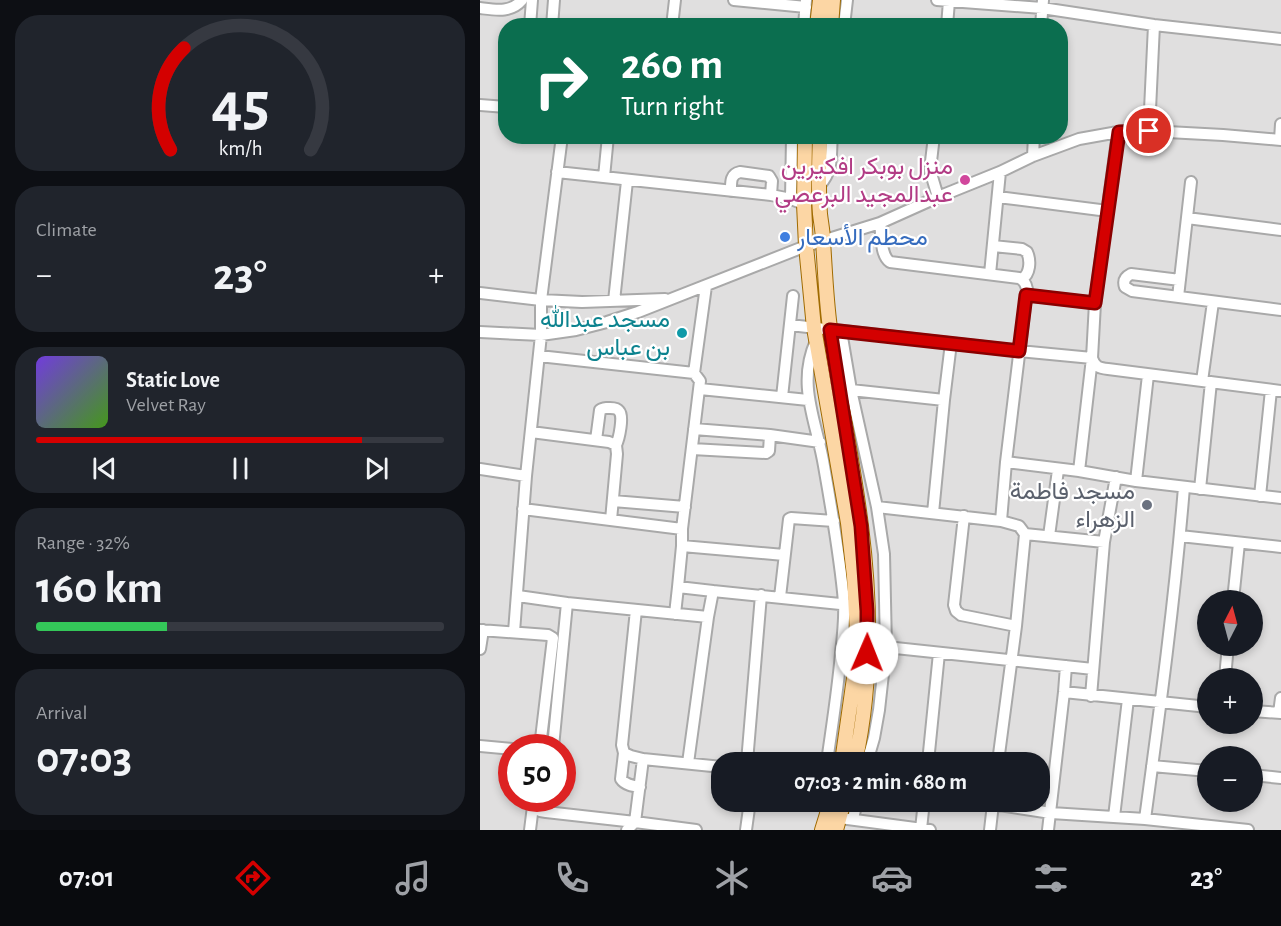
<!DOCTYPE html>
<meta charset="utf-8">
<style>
:root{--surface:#171b24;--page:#20242c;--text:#f1f3f6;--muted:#9ea1a6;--line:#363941;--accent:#d40000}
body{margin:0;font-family:"Alegreya Sans",Vazirmatn,sans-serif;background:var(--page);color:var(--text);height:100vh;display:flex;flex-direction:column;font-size:22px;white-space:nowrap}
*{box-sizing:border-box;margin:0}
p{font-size:20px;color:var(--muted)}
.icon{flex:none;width:33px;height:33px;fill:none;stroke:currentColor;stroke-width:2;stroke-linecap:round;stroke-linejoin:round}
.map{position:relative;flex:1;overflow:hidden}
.panel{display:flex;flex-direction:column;gap:15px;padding:15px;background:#0d0f14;width:480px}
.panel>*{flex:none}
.hud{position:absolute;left:18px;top:18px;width:570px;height:126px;border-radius:24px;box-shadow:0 3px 9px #0003;background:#0b6e4f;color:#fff;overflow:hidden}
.needle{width:39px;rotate:6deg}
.fabs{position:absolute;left:717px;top:590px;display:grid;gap:12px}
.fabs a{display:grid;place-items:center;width:66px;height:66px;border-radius:50%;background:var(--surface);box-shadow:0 3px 9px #0003;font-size:30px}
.speed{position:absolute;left:18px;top:734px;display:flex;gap:12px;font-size:30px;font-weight:700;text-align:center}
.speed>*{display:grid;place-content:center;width:78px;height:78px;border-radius:50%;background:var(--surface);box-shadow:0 3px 9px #0003;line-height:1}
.speed .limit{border:9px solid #d22;background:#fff;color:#111}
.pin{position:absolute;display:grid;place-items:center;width:51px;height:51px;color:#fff;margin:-26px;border:3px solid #fff;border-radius:50%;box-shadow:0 2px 6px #0007}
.me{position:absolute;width:66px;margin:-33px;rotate:1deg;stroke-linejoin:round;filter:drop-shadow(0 0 4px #0008)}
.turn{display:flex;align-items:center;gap:21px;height:126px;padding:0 24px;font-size:27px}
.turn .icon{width:78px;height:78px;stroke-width:2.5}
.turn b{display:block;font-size:42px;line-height:51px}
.big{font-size:45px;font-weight:600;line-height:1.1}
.panel .tile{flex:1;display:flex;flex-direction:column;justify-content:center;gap:9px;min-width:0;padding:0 21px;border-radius:24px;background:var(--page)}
.panel .dial{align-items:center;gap:0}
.dial svg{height:156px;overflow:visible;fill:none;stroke:var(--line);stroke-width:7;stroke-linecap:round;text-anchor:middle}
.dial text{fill:var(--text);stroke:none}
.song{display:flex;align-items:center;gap:18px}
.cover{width:72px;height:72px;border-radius:9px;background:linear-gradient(135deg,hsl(260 70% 55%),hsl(100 70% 35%))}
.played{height:6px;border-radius:3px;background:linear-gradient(90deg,var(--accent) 80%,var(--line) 80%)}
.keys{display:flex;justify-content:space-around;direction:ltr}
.heat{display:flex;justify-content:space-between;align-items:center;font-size:33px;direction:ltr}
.charge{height:9px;border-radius:4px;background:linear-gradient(90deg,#34c759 32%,var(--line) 0)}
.trip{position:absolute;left:231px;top:752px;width:339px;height:60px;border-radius:24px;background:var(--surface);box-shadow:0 3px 9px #0003;font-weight:600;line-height:60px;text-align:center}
.tabs{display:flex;height:96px;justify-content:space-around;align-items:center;background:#090b0e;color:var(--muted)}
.tabs .icon{width:42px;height:42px}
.tabs .current{color:var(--accent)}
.tabs b{font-size:27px;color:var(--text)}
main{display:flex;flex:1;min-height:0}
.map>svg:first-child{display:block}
.residential{fill:#e0dfdf;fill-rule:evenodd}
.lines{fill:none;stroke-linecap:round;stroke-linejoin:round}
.minor-casing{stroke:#a9a9a9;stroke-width:14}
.major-casing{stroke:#a06b00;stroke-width:16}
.minor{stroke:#fff;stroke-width:10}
.major{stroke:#fcd6a4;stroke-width:14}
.route-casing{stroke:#8a0000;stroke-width:15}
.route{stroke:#d40000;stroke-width:10}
.hotel-dot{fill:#d1479c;stroke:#fff;stroke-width:2}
.shop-dot{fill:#3f7fe0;stroke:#fff;stroke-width:2}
.culture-dot{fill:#0f9aa8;stroke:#fff;stroke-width:2}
.worship-dot{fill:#6b7280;stroke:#fff;stroke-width:2}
.labels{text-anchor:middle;stroke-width:4.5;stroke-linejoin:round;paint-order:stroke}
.hotel-label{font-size:24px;fill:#b23c85;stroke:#fff;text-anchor:end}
.shop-label{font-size:24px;fill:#366cbe;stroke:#fff;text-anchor:start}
.culture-label{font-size:24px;fill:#0d838f;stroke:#fff;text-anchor:end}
.worship-label{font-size:24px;fill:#5b616d;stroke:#fff;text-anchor:end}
</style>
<main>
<section class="panel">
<div class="tile dial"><svg viewBox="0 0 100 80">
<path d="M14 69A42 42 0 1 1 86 69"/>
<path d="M14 69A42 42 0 0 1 21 17" stroke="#d40000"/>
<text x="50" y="56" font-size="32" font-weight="700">45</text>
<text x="50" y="72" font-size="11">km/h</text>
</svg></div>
<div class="tile"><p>Climate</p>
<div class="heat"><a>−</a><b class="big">23°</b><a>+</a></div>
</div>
<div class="tile">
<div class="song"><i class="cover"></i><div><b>Static Love</b><p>Velvet Ray</p></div></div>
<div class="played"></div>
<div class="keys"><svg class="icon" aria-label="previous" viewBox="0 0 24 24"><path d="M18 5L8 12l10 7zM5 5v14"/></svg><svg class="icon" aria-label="pause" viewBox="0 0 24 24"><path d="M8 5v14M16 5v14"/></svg><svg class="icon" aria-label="next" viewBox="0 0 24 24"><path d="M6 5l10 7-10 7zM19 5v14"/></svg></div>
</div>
<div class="tile"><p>Range · 32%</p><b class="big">160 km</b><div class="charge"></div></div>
<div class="tile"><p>Arrival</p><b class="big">07:03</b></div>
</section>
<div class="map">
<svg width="801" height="830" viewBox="0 0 801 830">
<rect width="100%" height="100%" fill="#f2efe9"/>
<path class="residential" d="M0,0H801V830H0ZM26,26H580V136H26ZM728,600H772V645H728ZM728,678H772V723H728ZM32,747H82V798H32ZM728,756H772V801H728ZM242,762H560V801H242Z"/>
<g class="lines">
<defs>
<path id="minor" d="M254,0L326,7
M457,0L562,8L674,25L801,39
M0,8C16,10 31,13 42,0
M50,26L52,0
M72,26L74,0
M192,26L195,0
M324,26L326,0
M364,26L367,0
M467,26L469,1
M561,26L563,0
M0,105L26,107
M669,131L674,25
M454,136L450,170L458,197
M800,140L801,124
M553,156L554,136
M77,172L291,195L311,199L324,204
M124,177L128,136
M340,185C354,169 350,156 352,136
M251,191C251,183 250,174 260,172L289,176L292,181L291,195
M518,197L628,211
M311,199L312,136
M707,218L801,230
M400,223C402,235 400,255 410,262L539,278C544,280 546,284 547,289L526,462L521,521
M513,246L542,249L547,252C551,261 550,274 542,279
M510,274L520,172
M700,280L651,274C645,277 643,281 645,287L652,291L801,310
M0,293L61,300L102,302L185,299
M546,295L615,303
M698,297L711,182
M134,301L147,181
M310,325L539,351L612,358
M361,331L371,390L397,507L404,554L406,647L399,710L394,738L387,762
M0,332L61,335L96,330L127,322L158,312L326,246L400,223L458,197L520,172L553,156L599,139L638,132L669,131L743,135L801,140
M336,341C316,385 337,422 344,466C352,511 360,556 364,602C365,619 363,636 361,653C358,689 352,726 347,762
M59,356L214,373L220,381L202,529
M612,358C615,367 619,368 628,369L801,391
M214,373L226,286
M722,381L733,302
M220,389L328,400
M371,390L464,400
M302,397L313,296
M214,429L290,435L340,442
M51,432L129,442L136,445L137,454L131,520
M116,440L120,410C126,407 123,408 130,408C133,408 137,408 139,411C144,416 139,439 136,445
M212,449L286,453L289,451L290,435
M526,462L599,471L656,481L801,498
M0,469L46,476
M599,471L612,358L615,303L638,132
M656,481L668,375
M720,489L731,382
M780,496L791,390
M133,501L205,507
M397,507L521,521L539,526L545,534L536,626L518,762
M43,509L202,529V546L198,587
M453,513L464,400L471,343
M484,516L474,605L476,611L481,615L536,626
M545,534L624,542
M569,536L578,470
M700,536L801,547
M202,546L304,555
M38,596L87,603L73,747
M300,597L309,519L311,518L354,521
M753,600L759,543
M87,603L228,617L233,591L370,605
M156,610L142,745L144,753L151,756L163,759L242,767
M195,614L198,587L233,591
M0,630L68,635L73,638L60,747
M34,632L46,476L61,335V300L82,136
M406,647L613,669
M0,649L3,630
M745,678L748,645
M584,692L728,707
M611,696L624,542L636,477
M772,711L801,713
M799,713L801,698
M0,746L32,749
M144,753L141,779C145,785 153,786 160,787
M163,759L155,822L216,830
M267,762L281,595
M448,762L459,653
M208,763L228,617
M672,766L728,771
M772,775L801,778
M60,811L66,812L68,798
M66,812L155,822L147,830
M634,817L648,699
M360,818L450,830
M373,819L377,801
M665,819C680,709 695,598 704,487
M441,829L444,801
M50,830L54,798
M266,830L270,801
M510,830L513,804L571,813L665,819L768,830
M568,830L584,692L586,666"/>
<path id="major" d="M337,26L340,0
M351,26L353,0
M325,136L324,204L326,246L334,328L368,523L374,576L377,634L374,678L362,762
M340,136C339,162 338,189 340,214C341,223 343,232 343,241C345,270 346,299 350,328C358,394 373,460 381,526C391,604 392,685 375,762
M342,830L351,801
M356,830L364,801"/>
</defs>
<use href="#minor" class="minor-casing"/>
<use href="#major" class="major-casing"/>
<use href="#minor" class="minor"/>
<use href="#major" class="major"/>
</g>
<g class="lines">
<defs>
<path id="route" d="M387,653V611L381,526L350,330L539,351L546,295L615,303L639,132L669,131"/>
</defs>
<use href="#route" class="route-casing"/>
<use href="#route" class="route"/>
</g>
<circle class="hotel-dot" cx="485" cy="180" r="6"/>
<circle class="shop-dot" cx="305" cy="237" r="6"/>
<circle class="culture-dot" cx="202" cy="333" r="6"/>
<circle class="worship-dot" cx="667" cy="505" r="6"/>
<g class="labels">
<g class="hotel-label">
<text x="473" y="174">منزل بوبكر افكيرين<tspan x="473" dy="28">عبدالمجيد البرعصي</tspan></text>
</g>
<g class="shop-label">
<text x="317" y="245">محطم الأسعار</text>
</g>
<g class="culture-label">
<text x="190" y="327">مسجد عبدالله<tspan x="190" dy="28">بن عباس</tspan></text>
</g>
<g class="worship-label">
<text x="655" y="499">مسجد فاطمة<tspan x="655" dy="28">الزهراء</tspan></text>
</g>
</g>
</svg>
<div class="fabs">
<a><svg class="needle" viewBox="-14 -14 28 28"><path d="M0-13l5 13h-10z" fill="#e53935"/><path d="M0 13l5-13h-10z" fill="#9ea1a6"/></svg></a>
<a>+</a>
<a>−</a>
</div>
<div class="speed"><div class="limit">50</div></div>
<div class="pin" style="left:669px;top:131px;background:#d93025"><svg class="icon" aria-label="arrive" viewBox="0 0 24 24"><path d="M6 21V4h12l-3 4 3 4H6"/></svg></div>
<svg class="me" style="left:387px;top:653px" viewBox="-20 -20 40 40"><circle r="19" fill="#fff"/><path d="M0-13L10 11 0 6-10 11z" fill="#d40000"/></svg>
<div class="trip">07:03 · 2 min · 680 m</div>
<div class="hud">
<div class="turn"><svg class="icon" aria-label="right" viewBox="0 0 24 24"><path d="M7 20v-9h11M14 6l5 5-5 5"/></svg><div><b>260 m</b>Turn right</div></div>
</div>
</div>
</main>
<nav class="tabs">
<b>07:01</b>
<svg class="icon current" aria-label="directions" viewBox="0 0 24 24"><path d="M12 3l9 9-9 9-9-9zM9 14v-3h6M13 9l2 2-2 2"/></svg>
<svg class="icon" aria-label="music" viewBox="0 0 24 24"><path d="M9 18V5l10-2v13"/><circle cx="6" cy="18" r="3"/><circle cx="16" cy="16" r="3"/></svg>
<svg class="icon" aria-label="phone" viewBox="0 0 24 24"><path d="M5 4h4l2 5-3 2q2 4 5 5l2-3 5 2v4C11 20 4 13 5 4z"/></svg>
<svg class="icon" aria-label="climate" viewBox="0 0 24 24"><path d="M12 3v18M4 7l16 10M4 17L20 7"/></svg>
<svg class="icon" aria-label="car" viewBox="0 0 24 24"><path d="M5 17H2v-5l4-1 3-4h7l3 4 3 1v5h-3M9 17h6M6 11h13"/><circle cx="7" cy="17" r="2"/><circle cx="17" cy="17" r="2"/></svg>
<svg class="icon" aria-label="filters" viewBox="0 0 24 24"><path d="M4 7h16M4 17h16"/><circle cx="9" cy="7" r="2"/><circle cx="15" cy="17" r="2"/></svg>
<b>23°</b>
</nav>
